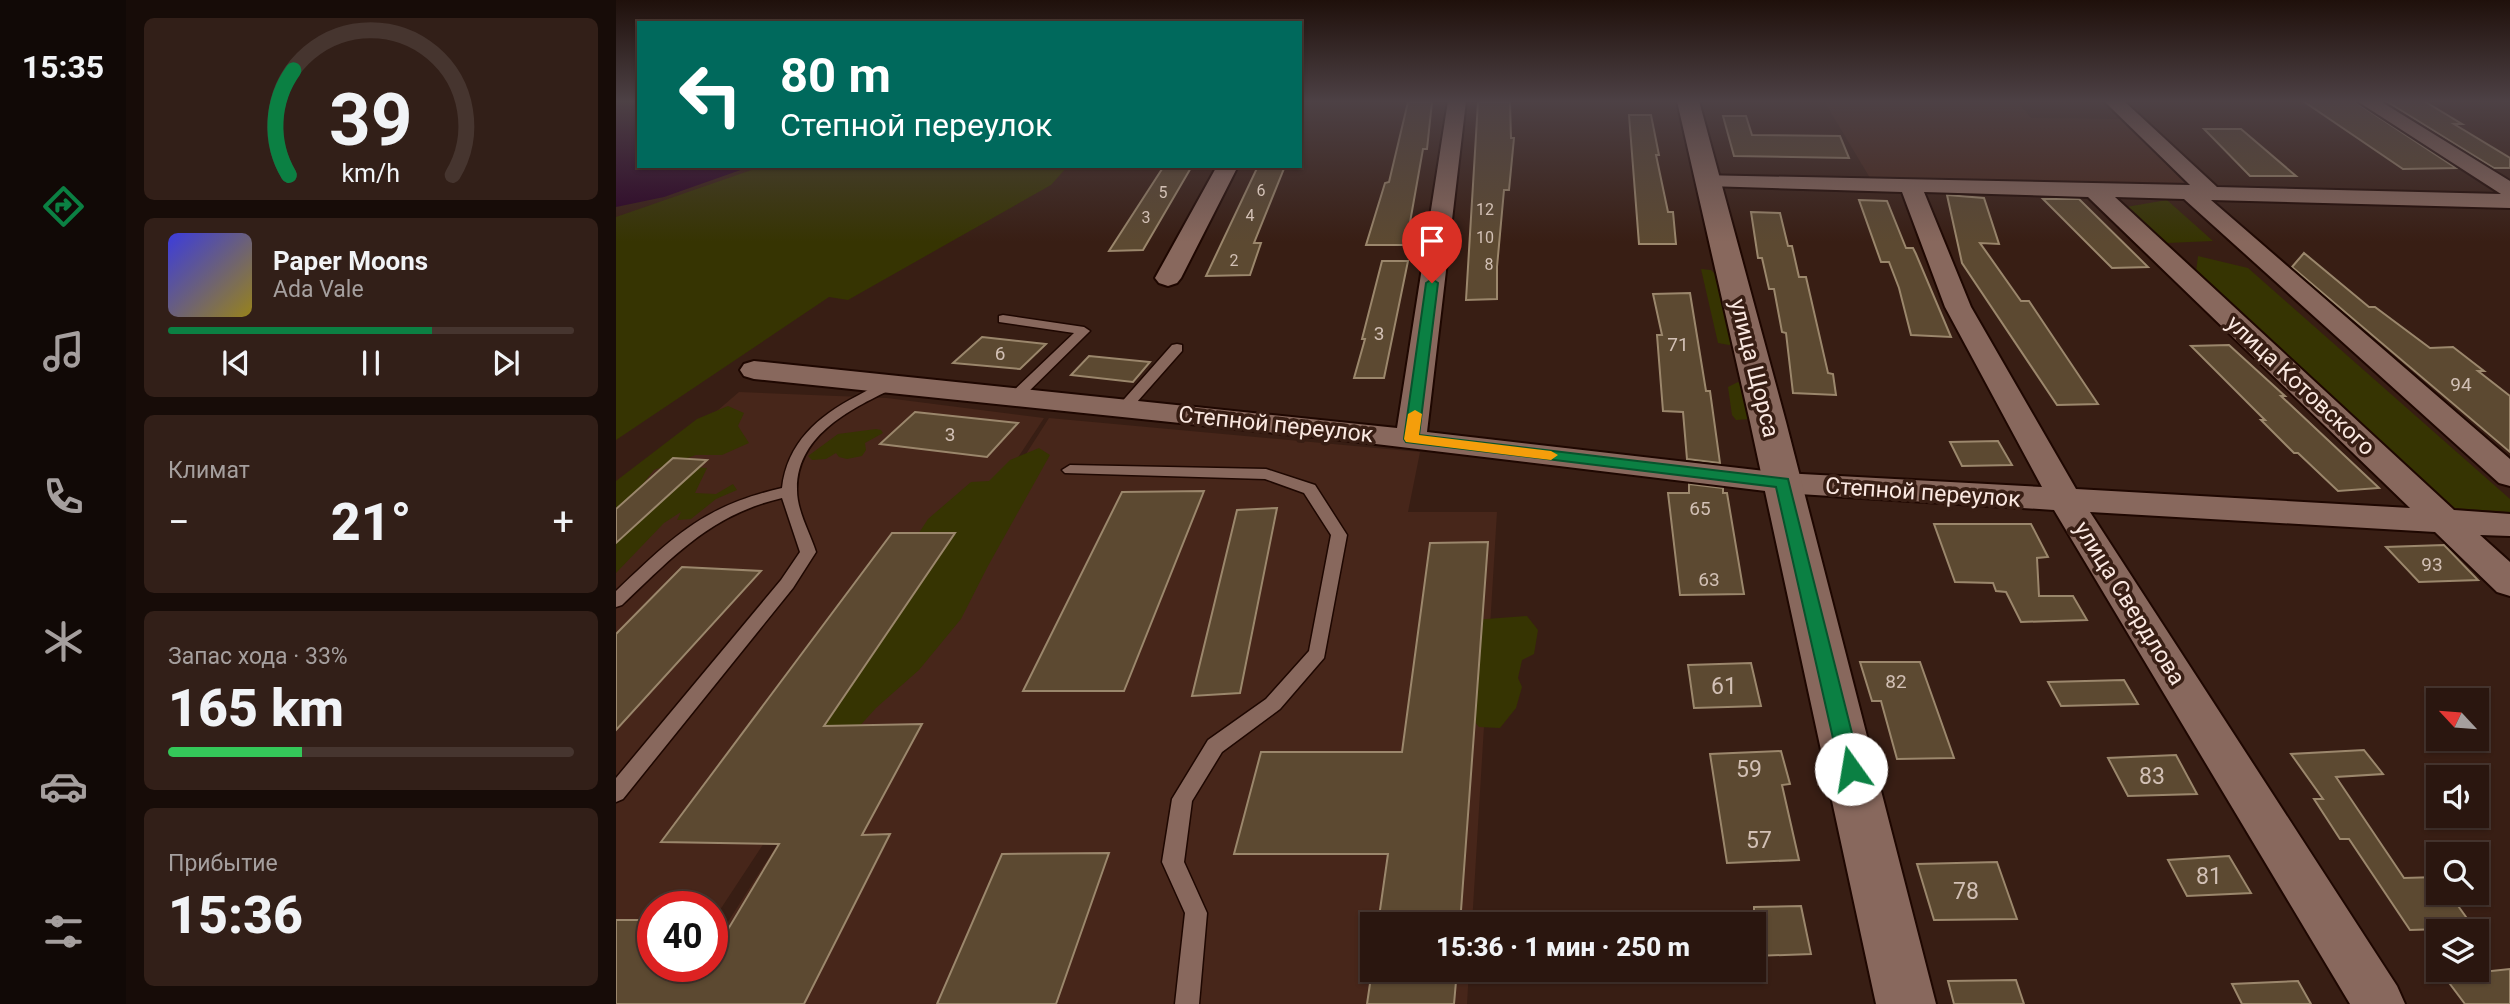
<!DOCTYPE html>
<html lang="ru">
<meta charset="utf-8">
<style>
:root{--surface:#2a160f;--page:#321f18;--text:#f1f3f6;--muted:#a59f9e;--line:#46352f;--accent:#0b8043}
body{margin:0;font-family:Roboto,sans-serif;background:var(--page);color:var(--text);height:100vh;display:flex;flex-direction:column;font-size:26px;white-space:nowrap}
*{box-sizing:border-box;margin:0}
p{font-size:23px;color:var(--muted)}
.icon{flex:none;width:38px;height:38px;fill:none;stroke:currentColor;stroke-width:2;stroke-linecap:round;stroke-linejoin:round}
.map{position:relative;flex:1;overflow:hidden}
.side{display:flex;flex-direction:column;gap:18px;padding:18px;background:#170c08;width:490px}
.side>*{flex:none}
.guide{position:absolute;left:21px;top:21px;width:665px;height:147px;border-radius:0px;box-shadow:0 2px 5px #0004,0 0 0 2px var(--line);background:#00695c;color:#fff;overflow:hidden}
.needle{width:46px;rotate:296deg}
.tools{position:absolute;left:1810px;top:688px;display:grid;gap:14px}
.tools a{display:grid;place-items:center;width:63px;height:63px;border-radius:0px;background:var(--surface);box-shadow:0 2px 5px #0004,0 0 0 2px var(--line);font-size:35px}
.speed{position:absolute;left:21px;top:891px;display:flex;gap:14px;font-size:35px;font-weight:700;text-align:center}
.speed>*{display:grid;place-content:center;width:91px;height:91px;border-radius:50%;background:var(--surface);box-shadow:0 2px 5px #0004,0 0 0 2px var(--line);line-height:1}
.speed .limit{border:10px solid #d22;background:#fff;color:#111}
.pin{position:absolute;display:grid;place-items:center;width:60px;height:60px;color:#fff;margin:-72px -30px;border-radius:50% 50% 50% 0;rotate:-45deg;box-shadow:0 0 7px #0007}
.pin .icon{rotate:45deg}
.me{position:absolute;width:77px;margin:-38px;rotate:347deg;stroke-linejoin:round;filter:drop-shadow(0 0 5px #0008)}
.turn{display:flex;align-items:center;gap:24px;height:147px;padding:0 28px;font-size:32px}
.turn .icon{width:91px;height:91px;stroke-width:2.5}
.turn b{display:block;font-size:49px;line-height:60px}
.big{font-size:52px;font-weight:800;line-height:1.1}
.side .tile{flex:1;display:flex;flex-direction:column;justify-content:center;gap:10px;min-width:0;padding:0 24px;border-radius:10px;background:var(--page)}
.side .dial{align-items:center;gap:0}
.dial svg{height:182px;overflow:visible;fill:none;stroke:var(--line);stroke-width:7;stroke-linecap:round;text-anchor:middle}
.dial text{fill:var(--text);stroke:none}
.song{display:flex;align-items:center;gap:21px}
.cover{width:84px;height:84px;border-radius:10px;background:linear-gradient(135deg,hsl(240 70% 55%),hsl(50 70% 35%))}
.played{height:7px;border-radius:4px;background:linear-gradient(90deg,var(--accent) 65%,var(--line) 65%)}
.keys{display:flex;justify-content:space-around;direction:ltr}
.heat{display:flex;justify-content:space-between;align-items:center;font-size:38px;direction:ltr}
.charge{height:10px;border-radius:5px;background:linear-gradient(90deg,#34c759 33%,var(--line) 0)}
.trip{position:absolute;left:744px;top:912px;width:406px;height:70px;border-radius:0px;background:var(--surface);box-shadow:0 2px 5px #0004,0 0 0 2px var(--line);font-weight:800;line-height:70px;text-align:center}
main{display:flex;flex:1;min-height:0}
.menu{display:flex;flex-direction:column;width:126px;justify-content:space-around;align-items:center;background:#110906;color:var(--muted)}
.menu .icon{width:49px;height:49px}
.menu .on{color:var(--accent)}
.menu b{font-size:32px;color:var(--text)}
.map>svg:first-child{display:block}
.built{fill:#47261a}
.green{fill:#363402}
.water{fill:#2a0025}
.building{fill:#5c4931;stroke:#9b876c;stroke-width:2}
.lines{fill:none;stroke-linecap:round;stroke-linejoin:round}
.service-casing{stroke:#1e0701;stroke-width:3}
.minor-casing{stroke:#1e0701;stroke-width:4}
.tertiary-casing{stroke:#1e0701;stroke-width:4}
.service{fill:#88685d;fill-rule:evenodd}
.minor{fill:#88685d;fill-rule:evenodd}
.tertiary{fill:#88685d;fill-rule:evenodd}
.route{fill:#0b8043;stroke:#07532c;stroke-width:2}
.slow{fill:#f59e0b}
.labels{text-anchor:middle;stroke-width:7;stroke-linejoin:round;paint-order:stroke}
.far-number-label{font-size:16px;fill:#d2c0b5}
.number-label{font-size:19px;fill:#d2c0b5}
.street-label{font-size:23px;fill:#fae8e1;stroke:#381e14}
.near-number-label{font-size:23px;fill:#d2c0b5}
</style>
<main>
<nav class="menu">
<b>15:35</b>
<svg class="icon on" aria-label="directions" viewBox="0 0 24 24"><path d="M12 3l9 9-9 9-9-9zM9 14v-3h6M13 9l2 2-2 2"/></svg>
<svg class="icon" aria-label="music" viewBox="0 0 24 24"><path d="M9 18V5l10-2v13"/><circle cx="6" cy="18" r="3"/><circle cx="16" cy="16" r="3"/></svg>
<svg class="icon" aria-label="phone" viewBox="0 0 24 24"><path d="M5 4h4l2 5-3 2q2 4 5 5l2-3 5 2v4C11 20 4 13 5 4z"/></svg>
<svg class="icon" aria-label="climate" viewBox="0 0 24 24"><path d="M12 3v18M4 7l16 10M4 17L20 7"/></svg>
<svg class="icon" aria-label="car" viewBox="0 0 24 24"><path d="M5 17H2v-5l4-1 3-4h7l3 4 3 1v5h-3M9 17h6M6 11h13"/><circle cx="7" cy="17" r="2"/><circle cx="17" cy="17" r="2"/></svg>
<svg class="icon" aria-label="filters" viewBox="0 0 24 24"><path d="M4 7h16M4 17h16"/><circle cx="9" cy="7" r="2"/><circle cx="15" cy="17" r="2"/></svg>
</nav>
<section class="side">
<div class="tile dial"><svg viewBox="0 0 100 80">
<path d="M14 69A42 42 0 1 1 86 69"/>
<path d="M14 69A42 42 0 0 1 16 23" stroke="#0b8043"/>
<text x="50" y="56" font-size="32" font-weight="700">39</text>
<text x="50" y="72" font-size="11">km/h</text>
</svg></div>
<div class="tile">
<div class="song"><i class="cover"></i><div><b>Paper Moons</b><p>Ada Vale</p></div></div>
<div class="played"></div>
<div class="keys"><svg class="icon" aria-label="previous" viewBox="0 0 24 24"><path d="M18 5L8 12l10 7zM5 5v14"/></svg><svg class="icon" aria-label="pause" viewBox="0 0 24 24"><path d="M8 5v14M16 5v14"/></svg><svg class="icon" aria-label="next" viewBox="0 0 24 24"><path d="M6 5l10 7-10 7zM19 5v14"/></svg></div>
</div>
<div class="tile"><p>Климат</p>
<div class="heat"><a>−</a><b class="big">21°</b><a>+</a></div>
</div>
<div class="tile"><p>Запас хода · 33%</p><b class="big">165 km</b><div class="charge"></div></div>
<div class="tile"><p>Прибытие</p><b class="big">15:36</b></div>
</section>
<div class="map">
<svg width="1894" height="1004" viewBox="0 0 1894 1004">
<rect width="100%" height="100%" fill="#381e14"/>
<path class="built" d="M1208,101H1401L1415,118L1505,119L1573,187L1254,178Z
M123,392L271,398L428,418L96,922V906H37V966L0,1004V498Z
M433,418L804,452L792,512H881L856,924H756V970H853L851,1004H60L96,966V947Z"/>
<path class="green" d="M147,166H452L435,185L232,300L213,297L0,440V217Z
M1551,200L1597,241L1551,243L1510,207Z
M1582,256L1632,268L1894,499V512L1835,508L1580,272Z
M1085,269L1095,270L1099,274L1107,309L1115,311L1124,343L1113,345L1102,343Z
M1122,382L1135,393L1134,419L1120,420L1116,415L1112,387Z
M112,406L128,413L122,426L133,443L106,455H80L38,470L14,500L0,508V481L81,419Z
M260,429L265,430L267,433L249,443L250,450L246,456L231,459L223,457L220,453L210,459L196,460L192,456L222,434Z
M423,448L434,455L372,566L345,619L303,670L260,708L203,771L175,731L312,519L355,482L373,481L394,460Z
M78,467L91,468L79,493L100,494L117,484L121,490L100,499L75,519L61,520L65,512L48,523L0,573V539Z
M911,616L922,630L918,654L906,660L902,678L906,687L900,708L884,728L863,727L849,710L857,620Z"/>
<path class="water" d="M0,101H23V166H136L48,197L0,207Z"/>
<path class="building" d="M1687,101H1738L1840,168L1787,169Z
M1770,101H1808L1846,124H1838L1894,158V168H1878Z
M792,102H816L811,149H807L790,245H750L769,183L773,182Z
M862,102H894L895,138H898L893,190H888L881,267V299L850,300Z
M1013,115H1035L1043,155H1040L1052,212H1057L1060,244H1023Z
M1107,116H1130L1136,135L1224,136L1233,158L1118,156Z
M1588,129H1625L1680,176H1634Z
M548,166H576L527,250L493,251Z
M642,166H669L638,243H645L634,275L590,276Z
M1331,195L1368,198L1383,244L1364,243L1405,301H1413L1482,404L1441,405L1346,263Z
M1427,199H1463L1532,267L1496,268Z
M1243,200L1271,201L1290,248H1297L1300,254L1335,337L1295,335L1283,288L1273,262H1265Z
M1135,212L1164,213L1172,246H1176L1183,277H1190L1212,373L1217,374L1220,395L1177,393L1170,333L1166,332L1158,289H1153L1146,258H1142Z
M1688,253L1753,307H1759L1814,348L1837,347L1868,371H1862L1894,396V452L1676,267Z
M766,261H792L768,378H738L749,339H746Z
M1074,293L1090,391H1094L1104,463L1071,459L1067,412L1047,411L1041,335H1046L1037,294Z
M366,337L430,344L404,369L337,363Z
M1613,345L1669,396H1665L1763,488L1722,491L1682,453H1678L1645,420H1649L1575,346Z
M473,356L534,362L517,382L455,375Z
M299,412L402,423L371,457L264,444Z
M1382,441L1396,465L1346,466L1334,442Z
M57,458L91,460L0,543V509Z
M1073,484L1107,488V493H1111L1128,594L1064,595L1052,493H1073Z
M588,491L508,691H407L506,492Z
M661,508L624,693L576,696L621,510Z
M1318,524H1415L1432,557L1421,558L1423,596H1457L1471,620L1405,622L1390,592L1380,591L1377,583L1339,582Z
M276,533H339L208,726L306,724L246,835L274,834L188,1004H0V920H37V966H96V956L163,844L45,842Z
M872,542L844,924H762L772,854H618L645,752H786L814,543Z
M1828,545L1862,580L1803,582L1770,547Z
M66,567L145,571L0,730V634Z
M1244,662H1304L1338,758L1281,759L1265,701H1256Z
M1135,663L1145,706L1078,708L1072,665Z
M1508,680L1522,704L1445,706L1432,682Z
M1748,750L1767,774L1720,777L1788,878L1821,877L1822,892H1832L1858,928L1794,930L1733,839H1724L1698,799H1707L1675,754Z
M1165,751L1174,784L1166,785L1183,860L1111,863L1094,754Z
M1560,755L1581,794L1512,796L1492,758Z
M493,853L440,1004H321L386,854Z
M1613,856L1635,893L1571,896L1552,860Z
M1381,862L1401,919L1318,920L1301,864Z
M1185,906L1195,954L1138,956V907Z
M1894,969V1004H1849L1828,976Z
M756,970H841L838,1004H751Z
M1400,980L1408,1004H1338L1332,981Z
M1682,981L1695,1004H1626L1616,984Z"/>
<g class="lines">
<defs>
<path id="service" d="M387,315L468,327L474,331L404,400L399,401L392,397L394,394L458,333L383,322V316Z
M561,344L566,345V351L513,411H503L501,408L503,405L556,345Z
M275,380L280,381L282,384L280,387C237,408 180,434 181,490C181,511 194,533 200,552L177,588L7,799L0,802V778L165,580L184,552L166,498C94,515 58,556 6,605L0,607V591C57,537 87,506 166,488C171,443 202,416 241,396C252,390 263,383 275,380Z
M454,465L650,469L699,485L731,535L708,658L664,709L606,752L576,801L568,862L591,913L583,1004H559L569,913L546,862L556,799L592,740L650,699L693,651L715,535L688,493L649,479L449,473L446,470Z"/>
<path id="minor" d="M832,101H850L811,432L1167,473L1426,487L1329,307L1286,192L1091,186L1083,185L1080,180L1083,175L1574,185L1488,101H1508L1601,187L1885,194L1741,101H1764L1894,181V208L1595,200L1894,459V486L1883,483L1568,199L1499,197L1838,510L1894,514V536L1864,535L1894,562V596L1881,592L1819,532L1474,512L1781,986L1789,1004H1734L1438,510L1167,493L718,439L138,379L128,376L124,370L128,364L138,361L781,428ZM1308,192L1472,197L1794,508L1460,489L1355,307Z
M601,166H622L565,278L561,283L552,286L543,283L539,278Z"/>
<path id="tertiary" d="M1061,101H1083L1170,422L1320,1004H1260L1134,422Z"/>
</defs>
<use href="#service" class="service-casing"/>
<use href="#minor" class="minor-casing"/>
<use href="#tertiary" class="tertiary-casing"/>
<use href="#service" class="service"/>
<use href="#minor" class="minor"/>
<use href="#tertiary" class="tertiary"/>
</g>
<linearGradient id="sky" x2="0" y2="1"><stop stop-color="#1f100b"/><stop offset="0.42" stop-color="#4d4145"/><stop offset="1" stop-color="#4d4145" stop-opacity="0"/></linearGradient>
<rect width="1894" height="242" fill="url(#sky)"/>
<path class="route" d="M816,279L822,283L803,435L1172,479L1245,769L1242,776L1235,778L1227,776L1224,769L1160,487L790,442L788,439L810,283Z"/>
<path class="slow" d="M799,410L806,414L803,435L935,451L942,455L935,460L790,442L788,439L792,414Z"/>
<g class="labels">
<g class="far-number-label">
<text x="645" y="196">6</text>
<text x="547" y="198">5</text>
<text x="869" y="215">12</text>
<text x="634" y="221">4</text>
<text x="530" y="223">3</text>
<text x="869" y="243">10</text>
<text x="618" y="266">2</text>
<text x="873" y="270">8</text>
</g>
<g class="number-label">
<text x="763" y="340">3</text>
<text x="1062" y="351">71</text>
<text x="384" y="360">6</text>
<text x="1845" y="391">94</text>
<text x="334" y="441">3</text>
<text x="1084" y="515">65</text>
<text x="1816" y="571">93</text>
<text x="1093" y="586">63</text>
<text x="1280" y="688">82</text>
</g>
<g class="street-label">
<text transform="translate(1139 368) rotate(76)" y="8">улица Щорса</text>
<text transform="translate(1685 385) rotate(43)" y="8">улица Котовского</text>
<text transform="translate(660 424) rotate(6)" y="8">Степной переулок</text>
<text transform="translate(1307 492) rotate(4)" y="8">Степной переулок</text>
<text transform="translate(1514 603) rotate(58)" y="8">улица Свердлова</text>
</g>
<g class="near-number-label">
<text x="1108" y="694">61</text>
<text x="1133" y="777">59</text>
<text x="1536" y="784">83</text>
<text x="1143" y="848">57</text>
<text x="1593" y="884">81</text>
<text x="1350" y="899">78</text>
</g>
</g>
</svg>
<div class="tools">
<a><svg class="needle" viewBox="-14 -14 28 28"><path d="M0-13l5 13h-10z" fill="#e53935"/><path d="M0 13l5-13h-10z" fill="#a59f9e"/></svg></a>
<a><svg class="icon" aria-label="sound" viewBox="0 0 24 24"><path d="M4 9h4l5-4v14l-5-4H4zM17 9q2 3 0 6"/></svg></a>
<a><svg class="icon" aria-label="search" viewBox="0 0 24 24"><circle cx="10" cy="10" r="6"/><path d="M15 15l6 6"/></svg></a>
<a><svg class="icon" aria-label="layers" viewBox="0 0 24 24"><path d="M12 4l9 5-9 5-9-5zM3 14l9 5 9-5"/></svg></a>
</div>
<div class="speed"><div class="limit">40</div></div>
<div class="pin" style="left:816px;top:283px;background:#d93025"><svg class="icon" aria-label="arrive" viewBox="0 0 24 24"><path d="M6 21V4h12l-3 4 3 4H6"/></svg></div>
<svg class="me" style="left:1235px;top:769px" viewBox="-20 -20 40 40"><circle r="19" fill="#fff"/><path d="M0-13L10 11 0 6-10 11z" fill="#0b8043"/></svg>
<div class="trip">15:36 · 1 мин · 250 m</div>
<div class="guide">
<div class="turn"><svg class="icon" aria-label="left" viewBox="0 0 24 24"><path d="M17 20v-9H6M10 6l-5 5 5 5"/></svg><div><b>80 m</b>Степной переулок</div></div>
</div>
</div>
</main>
